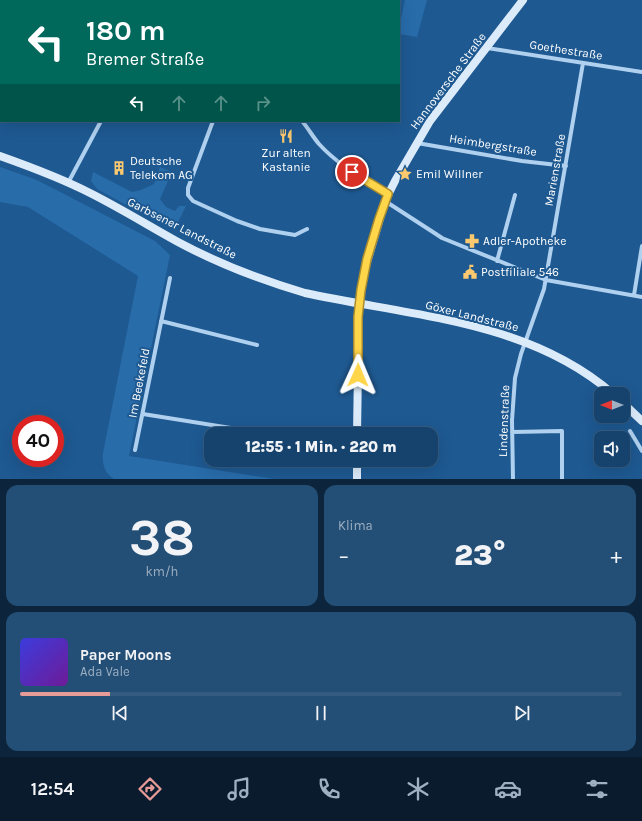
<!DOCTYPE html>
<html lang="de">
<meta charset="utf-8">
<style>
:root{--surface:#16436d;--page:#234e75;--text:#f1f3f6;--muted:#9eb0c2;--line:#355c80;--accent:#e69b98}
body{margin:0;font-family:Karla,sans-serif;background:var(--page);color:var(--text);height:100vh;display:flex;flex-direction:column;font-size:15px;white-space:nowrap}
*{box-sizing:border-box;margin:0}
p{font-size:13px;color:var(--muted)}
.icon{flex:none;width:22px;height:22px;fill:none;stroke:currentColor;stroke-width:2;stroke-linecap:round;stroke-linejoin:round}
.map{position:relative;height:479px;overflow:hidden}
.details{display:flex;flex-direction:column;gap:6px;padding:6px;background:#0c253c;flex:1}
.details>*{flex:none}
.guide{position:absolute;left:0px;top:0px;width:400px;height:122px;box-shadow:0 4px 16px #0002,0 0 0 1px var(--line);background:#00695c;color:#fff;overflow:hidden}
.needle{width:26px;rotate:270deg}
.tools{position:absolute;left:594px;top:387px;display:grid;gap:8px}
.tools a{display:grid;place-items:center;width:36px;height:36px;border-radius:8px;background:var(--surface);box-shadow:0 4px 16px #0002,0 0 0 1px var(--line);font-size:20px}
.speed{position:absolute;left:12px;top:415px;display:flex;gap:8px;font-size:20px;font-weight:700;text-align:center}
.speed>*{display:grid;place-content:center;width:52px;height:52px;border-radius:50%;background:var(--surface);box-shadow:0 4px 16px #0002,0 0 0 1px var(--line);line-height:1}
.speed .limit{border:6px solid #d22;background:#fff;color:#111}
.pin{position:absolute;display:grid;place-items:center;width:34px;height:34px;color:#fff;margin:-17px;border:2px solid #fff;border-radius:50%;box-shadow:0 1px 4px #0007}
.me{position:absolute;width:44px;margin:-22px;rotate:1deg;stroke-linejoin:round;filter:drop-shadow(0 0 3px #0008)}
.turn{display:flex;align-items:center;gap:14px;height:84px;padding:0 20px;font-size:18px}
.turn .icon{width:52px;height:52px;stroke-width:2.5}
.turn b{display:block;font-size:28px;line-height:34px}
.lanes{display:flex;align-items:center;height:38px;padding:0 20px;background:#0003;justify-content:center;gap:20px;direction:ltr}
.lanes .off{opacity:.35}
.big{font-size:30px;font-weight:800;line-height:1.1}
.details .tile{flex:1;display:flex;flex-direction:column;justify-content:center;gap:6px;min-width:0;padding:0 14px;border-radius:12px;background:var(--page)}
.details .dial{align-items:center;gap:0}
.dial b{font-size:52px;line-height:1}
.song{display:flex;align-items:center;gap:12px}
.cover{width:48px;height:48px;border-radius:6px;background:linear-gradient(135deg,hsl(240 70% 55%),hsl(280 70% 35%))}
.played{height:4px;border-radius:2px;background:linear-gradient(90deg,var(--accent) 15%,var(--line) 15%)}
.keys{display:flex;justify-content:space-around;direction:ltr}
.heat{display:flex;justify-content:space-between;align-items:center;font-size:22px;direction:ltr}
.details .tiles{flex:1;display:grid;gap:6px;grid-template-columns:1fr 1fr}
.tile:last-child{grid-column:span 2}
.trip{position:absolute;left:204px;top:427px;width:234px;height:40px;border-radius:12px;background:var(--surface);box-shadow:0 4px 16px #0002,0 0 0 1px var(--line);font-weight:800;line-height:40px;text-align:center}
.dock{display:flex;height:64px;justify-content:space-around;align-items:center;background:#091b2c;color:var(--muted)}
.dock .icon{width:28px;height:28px}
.dock .active{color:var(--accent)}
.dock b{font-size:18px;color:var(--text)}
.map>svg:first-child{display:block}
.green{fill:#286caa}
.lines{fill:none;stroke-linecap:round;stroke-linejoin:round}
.street{stroke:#afd0ee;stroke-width:4}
.secondary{stroke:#dcebfa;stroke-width:8}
.route-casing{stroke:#a68a30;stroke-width:10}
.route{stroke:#ffd54a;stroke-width:7}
.labels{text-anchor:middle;stroke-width:4;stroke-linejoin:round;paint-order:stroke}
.street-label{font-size:12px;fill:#fff;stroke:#1e5991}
.poi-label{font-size:12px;fill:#fff;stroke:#1e5991;text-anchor:start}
</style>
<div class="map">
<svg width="642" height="479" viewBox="0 0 642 479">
<rect width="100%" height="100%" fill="#1e5991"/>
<path class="green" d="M405,0H427L417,37L399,34V28Z
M0,167L37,180L155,241L170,255L129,456L274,479H114C104,473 102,463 103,453L138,276L28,207L0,202Z
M160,167L172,172L160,199L166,207L175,211L179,206H186L177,224L170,221L167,227L97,189L91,181L93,172L132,192L141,190L154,184Z"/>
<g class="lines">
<path class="street" d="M143,0L147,1
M0,1V0
M246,1V0
M368,1V0
M487,48L642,72
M213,121L188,188V195L193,201L237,221L260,229L295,235L307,229
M302,121C308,128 313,137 319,144C338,165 364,179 388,194
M417,143L522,161L566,166
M68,183L101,121
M385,201L436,234L442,238L546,280L642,297
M497,261L515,195
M634,295L642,246
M161,321L257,345
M143,414L268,434
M630,431L642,451
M512,432L562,431V479
M135,450L170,278
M513,479L512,420L515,378L521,354L544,289L583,63"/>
<path class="secondary" d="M0,156C31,167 61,178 90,193C120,208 149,226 178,242C219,264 261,280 305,293C410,316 528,320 613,394
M623,403L642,421
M357,434L359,304L365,269L385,201L395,181L430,121L523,0
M357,479V460"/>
</g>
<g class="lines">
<defs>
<path id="route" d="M352,172L388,194L379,219L367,259L361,290L358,317V375"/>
</defs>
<use href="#route" class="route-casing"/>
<use href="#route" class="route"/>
</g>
<defs>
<symbol id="restaurant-bare" viewBox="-9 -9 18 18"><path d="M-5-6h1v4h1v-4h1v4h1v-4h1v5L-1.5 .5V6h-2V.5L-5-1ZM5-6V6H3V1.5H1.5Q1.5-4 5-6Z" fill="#fcc96f" stroke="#1e5991" stroke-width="2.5" paint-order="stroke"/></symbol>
<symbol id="building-bare" viewBox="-9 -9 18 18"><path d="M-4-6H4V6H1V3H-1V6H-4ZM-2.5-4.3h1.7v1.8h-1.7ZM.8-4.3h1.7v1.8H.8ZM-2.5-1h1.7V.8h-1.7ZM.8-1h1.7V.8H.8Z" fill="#fcc96f" stroke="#1e5991" stroke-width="2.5" paint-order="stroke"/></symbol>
<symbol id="sight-bare" viewBox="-9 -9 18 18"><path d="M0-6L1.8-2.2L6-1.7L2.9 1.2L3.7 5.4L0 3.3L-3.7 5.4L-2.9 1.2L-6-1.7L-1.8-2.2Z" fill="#fcc96f" stroke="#1e5991" stroke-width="2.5" paint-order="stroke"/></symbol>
<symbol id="pharmacy-bare" viewBox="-9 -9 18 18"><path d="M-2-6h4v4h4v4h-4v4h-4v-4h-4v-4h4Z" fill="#fcc96f" stroke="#1e5991" stroke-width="2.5" paint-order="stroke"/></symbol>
<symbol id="civic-bare" viewBox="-9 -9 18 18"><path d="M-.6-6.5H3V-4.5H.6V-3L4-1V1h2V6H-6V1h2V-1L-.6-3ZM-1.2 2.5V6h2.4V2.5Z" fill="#fcc96f" stroke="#1e5991" stroke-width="2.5" paint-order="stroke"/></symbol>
</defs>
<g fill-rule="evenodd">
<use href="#restaurant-bare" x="276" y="126" width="20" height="20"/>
<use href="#building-bare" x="109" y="158" width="20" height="20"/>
<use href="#sight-bare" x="395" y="164" width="20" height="20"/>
<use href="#pharmacy-bare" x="462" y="231" width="20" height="20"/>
<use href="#civic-bare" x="460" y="262" width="20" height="20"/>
</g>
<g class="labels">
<g class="street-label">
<text transform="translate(566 50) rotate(9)" y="4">Goethestraße</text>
<text transform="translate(448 81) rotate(-53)" y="4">Hannoversche Straße</text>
<text transform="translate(493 145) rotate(9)" y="4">Heimbergstraße</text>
<text transform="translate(555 170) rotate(-80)" y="4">Marienstraße</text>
<text transform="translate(182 228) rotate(27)" y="4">Garbsener Landstraße</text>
<text transform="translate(472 316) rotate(14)" y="4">Göxer Landstraße</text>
<text transform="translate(139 383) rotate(-79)" y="4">Im Beekefeld</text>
<text transform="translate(504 421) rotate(-88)" y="4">Lindenstraße</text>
</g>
<g class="poi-label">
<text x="286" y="157" text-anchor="middle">Zur alten<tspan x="286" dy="14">Kastanie</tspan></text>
<text x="130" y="165">Deutsche<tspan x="130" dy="14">Telekom AG</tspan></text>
<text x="416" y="178">Emil Willner</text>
<text x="483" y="245">Adler-Apotheke</text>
<text x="481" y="276">Postfiliale 546</text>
</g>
</g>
</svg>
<div class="tools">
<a><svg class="needle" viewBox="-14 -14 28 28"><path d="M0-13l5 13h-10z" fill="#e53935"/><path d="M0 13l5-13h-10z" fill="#9eb0c2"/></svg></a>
<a><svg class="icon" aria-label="sound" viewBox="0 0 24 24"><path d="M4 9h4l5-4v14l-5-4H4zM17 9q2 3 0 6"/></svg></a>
</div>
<div class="speed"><div class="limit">40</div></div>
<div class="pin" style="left:352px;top:172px;background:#d93025"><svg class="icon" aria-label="arrive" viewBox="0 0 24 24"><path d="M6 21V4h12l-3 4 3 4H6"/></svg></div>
<svg class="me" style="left:358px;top:375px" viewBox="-20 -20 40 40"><path d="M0-17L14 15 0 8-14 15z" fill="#ffd54a" stroke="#fff" stroke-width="4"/></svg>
<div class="trip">12:55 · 1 Min. · 220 m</div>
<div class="guide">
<div class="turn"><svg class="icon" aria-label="left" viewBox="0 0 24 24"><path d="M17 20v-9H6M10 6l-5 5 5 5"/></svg><div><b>180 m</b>Bremer Straße</div></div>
<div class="lanes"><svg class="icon" aria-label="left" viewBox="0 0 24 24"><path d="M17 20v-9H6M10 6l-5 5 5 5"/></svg><svg class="icon off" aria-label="ahead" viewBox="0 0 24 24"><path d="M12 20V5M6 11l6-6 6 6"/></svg><svg class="icon off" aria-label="ahead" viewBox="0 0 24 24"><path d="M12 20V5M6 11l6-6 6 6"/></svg><svg class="icon off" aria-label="right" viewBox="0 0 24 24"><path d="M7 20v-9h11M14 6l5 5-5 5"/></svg></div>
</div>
</div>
<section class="details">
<div class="tiles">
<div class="tile dial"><b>38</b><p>km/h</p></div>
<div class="tile"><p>Klima</p>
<div class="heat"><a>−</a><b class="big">23°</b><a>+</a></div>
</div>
<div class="tile">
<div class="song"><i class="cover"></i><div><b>Paper Moons</b><p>Ada Vale</p></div></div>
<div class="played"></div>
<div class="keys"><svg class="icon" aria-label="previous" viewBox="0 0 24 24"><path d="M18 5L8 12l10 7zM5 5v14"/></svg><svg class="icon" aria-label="pause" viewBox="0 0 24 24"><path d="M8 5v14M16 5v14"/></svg><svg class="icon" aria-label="next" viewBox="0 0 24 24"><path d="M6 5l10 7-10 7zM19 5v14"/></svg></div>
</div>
</div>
</section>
<nav class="dock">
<b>12:54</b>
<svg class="icon active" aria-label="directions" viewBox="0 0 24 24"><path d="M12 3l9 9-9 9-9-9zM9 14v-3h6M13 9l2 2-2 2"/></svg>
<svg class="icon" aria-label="music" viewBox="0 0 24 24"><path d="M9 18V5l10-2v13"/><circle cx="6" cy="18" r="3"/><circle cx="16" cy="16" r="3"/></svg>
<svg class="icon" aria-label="phone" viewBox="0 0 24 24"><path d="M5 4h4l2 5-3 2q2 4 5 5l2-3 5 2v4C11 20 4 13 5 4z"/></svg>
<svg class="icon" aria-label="climate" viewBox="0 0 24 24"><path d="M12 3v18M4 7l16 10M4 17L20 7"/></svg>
<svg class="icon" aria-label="car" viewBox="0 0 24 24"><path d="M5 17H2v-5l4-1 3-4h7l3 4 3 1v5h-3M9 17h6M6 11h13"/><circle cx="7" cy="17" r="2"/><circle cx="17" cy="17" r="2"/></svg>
<svg class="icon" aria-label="filters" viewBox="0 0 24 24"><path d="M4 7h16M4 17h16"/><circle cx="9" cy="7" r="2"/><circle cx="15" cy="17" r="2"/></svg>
</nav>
